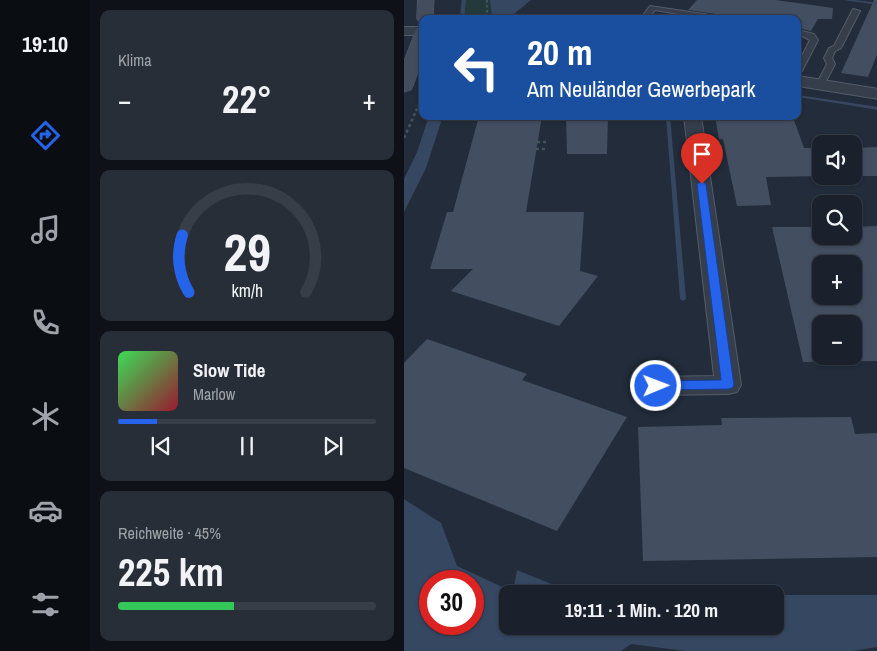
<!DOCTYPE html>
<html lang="de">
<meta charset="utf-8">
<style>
:root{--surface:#1a212c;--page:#272e38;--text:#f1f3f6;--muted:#9fa3a9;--line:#383e48;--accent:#2563eb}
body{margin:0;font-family:"Archivo Narrow",sans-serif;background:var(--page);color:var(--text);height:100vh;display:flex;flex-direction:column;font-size:19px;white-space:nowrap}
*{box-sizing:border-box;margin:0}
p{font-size:16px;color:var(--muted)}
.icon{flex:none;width:28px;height:28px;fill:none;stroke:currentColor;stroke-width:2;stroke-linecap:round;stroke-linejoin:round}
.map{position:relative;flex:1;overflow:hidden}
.panel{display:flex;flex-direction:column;gap:10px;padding:10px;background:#0e1218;width:314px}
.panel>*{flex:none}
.banner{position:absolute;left:15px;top:15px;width:382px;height:105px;border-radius:10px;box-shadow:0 1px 4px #0004,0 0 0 1px var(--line);background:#1a4fa0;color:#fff;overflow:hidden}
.controls{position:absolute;left:408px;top:135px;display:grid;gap:10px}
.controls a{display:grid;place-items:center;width:50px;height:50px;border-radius:10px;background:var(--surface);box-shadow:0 1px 4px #0004,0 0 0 1px var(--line);font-size:25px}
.speed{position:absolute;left:15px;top:570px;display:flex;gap:10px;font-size:25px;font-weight:700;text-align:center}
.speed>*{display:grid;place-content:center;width:65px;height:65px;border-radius:50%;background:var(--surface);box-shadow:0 1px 4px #0004,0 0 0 1px var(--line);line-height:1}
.speed .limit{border:8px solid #d22;background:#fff;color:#111}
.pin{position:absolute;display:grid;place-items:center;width:42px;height:42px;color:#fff;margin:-51px -21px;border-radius:50% 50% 50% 0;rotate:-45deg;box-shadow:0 0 5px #0007}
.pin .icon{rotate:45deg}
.me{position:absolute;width:55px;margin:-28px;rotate:89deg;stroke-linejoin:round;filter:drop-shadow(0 0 4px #0008)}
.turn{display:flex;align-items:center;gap:18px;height:105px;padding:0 25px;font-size:22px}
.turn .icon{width:65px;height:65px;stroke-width:2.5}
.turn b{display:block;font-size:35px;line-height:42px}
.big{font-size:38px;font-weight:800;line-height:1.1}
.panel .widget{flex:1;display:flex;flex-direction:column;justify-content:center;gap:8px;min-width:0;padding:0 18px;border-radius:10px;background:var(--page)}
.panel .dial{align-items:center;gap:0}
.dial svg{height:130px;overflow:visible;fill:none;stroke:var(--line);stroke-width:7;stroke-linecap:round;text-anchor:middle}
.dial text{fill:var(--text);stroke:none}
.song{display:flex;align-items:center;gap:15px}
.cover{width:60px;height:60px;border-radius:8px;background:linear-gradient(135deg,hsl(130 70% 55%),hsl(350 70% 35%))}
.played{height:5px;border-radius:2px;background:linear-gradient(90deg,var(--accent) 15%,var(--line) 15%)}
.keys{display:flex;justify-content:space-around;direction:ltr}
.heat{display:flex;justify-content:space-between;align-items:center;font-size:28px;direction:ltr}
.charge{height:8px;border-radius:4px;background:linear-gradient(90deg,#34c759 45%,var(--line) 0)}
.trip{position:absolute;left:95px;top:585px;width:285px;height:50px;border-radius:10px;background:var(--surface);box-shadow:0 1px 4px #0004,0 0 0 1px var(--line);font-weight:800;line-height:50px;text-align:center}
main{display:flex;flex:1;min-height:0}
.tabs{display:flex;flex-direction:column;width:90px;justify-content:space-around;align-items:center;background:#0a0d12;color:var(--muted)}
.tabs .icon{width:35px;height:35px}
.tabs .selected{color:var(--accent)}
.tabs b{font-size:22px;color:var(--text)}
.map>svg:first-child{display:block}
.green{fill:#24393c}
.water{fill:#364762;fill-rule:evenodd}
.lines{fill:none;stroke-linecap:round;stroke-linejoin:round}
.stream{fill:#364762;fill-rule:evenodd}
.building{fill:#434f60;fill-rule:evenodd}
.lane-casing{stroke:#545c69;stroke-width:2}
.street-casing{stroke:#545c69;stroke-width:2}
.secondary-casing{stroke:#545c69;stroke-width:1}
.path-far1{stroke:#425659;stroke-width:2;stroke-dasharray:2.5 2.5;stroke-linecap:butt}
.path{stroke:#425659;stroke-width:2.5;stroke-dasharray:3 3;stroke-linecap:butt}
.lane{fill:#363e4b;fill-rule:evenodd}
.street{fill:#363e4b;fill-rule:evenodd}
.secondary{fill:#444d5e;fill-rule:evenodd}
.route{fill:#2563eb;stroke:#184099}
</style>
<main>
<nav class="tabs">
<b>19:10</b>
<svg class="icon selected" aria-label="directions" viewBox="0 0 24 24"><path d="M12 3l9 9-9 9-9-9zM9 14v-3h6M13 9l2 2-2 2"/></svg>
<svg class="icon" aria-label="music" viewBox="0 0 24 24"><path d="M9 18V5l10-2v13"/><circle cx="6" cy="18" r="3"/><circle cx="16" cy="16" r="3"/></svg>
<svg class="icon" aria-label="phone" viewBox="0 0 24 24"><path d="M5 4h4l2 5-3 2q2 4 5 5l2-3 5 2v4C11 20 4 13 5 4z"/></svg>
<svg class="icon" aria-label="climate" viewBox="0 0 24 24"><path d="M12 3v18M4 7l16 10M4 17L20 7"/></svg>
<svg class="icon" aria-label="car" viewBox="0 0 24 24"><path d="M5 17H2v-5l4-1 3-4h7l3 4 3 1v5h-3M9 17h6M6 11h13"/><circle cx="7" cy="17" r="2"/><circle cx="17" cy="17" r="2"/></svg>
<svg class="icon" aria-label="filters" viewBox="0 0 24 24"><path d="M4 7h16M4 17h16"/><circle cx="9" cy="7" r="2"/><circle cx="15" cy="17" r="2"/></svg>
</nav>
<section class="panel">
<div class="widget"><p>Klima</p>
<div class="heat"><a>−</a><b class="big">22°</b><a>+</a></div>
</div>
<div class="widget dial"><svg viewBox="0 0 100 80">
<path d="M14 69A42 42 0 1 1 86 69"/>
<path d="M14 69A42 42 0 0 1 10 34" stroke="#2563eb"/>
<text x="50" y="56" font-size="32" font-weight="700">29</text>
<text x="50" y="72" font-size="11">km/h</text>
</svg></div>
<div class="widget">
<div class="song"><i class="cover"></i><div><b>Slow Tide</b><p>Marlow</p></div></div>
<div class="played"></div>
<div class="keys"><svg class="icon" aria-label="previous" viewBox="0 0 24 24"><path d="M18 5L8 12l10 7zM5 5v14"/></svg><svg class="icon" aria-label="pause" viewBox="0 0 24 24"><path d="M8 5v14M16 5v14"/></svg><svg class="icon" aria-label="next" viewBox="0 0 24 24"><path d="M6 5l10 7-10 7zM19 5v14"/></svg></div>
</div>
<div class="widget"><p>Reichweite · 45%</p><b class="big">225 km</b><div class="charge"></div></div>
</section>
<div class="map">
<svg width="474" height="651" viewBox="0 0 474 651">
<rect width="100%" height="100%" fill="#222c3b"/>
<path class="green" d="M57,0H87L91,19H55Z"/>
<path class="water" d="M86,0H127L105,18L88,15Z
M25,116H39L22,168L0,212V179L13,152Z
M0,499L37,523L53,566L109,592L113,570L157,588L193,594H104V626H371V595H473V647L449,651H282L227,644L217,651H0ZM26,581H69V624H26Z"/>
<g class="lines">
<path class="stream" d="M58,0H62L60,19H56Z
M439,0H451L474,3V5Z
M394,95L474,107V110L394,97Z
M262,116H266L282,299L279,301L276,299Z"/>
</g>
<path class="building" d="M293,0H372L429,8L428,19H414L407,31L394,28V19H324L319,15L284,10Z
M470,0H474V52L464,77L437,73Z
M75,116H138L122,212H180L176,271L194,276L155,326L47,291L69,269H26L43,212H49Z
M162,116H204L203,154H163Z
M311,116H362L360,121L390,120L400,148H416V176H422L362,177L367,205L333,206L319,139H315Z
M474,147V176H449V148Z
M474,226V361L399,362L368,227H416V236H449V227ZM416,264H449V296H416ZM416,324H449V356H416Z
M23,339L123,374L118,380L223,417L153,531L0,468V363Z
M447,417L451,434L474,433V557L239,561L234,427L318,425L317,418Z"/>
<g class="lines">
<defs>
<path id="lane" d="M246,6L319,17L322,19H304L251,10L243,19H236Z
M449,9L456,11L437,48L431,51L428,58L431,64L419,87H413L412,85L423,64L420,58L425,48L430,46Z
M394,30L410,34L414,40L398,71L394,73V64L406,40L394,34Z"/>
<path id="street" d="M0,27H19V35H0Z
M394,76L474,89V99L394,86Z
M280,116H297L337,385L333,392L324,394L252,395L243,393L239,386L243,379L252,377L310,376Z"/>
<path id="secondary" d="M14,0H30L29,19H19V23L15,22L13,19Z
M19,27V58L9,86L7,90L0,92V61L11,32L13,28Z"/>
</defs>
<use href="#lane" class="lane-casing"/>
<use href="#street" class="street-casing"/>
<use href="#secondary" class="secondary-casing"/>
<path class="path-far1" d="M83,0V19
M12,111L19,95"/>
<path class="path" d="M0,138L13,109
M133,142H143
M132,149H142"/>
<use href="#lane" class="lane"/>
<use href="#street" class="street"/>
<use href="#secondary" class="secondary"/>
</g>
<path class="route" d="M298,181L302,184L330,385L328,388L324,389L252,390L247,389L245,386L247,383L252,381L317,380L293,184Z"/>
</svg>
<div class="controls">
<a><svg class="icon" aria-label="sound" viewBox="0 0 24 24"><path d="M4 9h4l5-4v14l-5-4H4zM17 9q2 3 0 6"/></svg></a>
<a><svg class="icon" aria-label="search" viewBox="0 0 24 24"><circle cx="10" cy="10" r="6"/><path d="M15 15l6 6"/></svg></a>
<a>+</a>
<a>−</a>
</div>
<div class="speed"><div class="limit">30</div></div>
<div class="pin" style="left:298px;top:184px;background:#d93025"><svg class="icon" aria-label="arrive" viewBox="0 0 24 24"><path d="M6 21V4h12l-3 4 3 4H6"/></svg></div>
<svg class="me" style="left:252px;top:386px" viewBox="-20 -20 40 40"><circle r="17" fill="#2563eb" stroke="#fff" stroke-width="3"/><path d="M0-11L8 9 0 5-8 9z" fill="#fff"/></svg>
<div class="trip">19:11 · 1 Min. · 120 m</div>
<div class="banner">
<div class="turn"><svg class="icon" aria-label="left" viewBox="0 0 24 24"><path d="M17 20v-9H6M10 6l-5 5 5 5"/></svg><div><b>20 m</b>Am Neuländer Gewerbepark</div></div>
</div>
</div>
</main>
